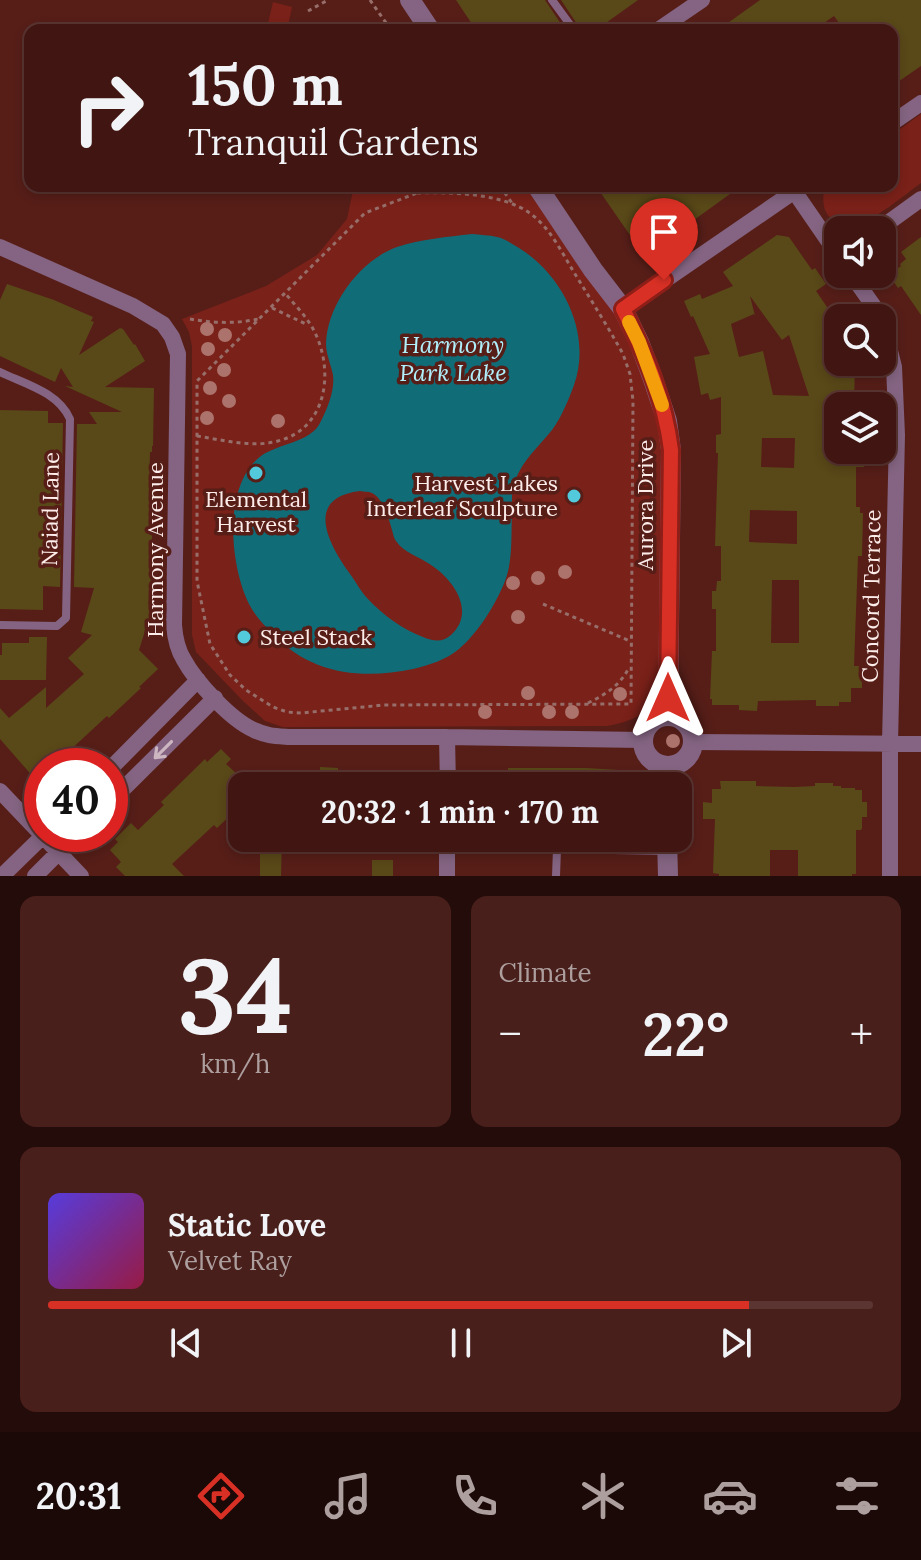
<!DOCTYPE html>
<meta charset="utf-8">
<style>
:root{--surface:#411612;--page:#481f1b;--text:#f1f3f6;--muted:#ae9f9f;--line:#5a3532;--accent:#d93025}
body{margin:0;font-family:Lora,serif;background:var(--page);color:var(--text);height:100vh;display:flex;flex-direction:column;font-size:30px;white-space:nowrap}
*{box-sizing:border-box;margin:0}
p{font-size:26px;color:var(--muted)}
.icon{flex:none;width:44px;height:44px;fill:none;stroke:currentColor;stroke-width:2;stroke-linecap:round;stroke-linejoin:round}
.map{position:relative;height:876px;overflow:hidden}
.side{display:flex;flex-direction:column;gap:20px;padding:20px;background:#240c0a;flex:1}
.side>*{flex:none}
.top-card{position:absolute;left:24px;top:24px;width:874px;height:168px;border-radius:16px;box-shadow:0 4px 12px #0003,0 0 0 2px var(--line);background:#411612;color:var(--text);overflow:hidden}
.tools{position:absolute;left:824px;top:216px;display:grid;gap:16px}
.tools a{display:grid;place-items:center;width:72px;height:72px;border-radius:16px;background:var(--surface);box-shadow:0 4px 12px #0003,0 0 0 2px var(--line);font-size:40px}
.speed{position:absolute;left:24px;top:748px;display:flex;gap:16px;font-size:40px;font-weight:700;text-align:center}
.speed>*{display:grid;place-content:center;width:104px;height:104px;border-radius:50%;background:var(--surface);box-shadow:0 4px 12px #0003,0 0 0 2px var(--line);line-height:1}
.speed .limit{border:12px solid #d22;background:#fff;color:#111}
.pin{position:absolute;display:grid;place-items:center;width:68px;height:68px;color:#fff;margin:-82px -34px;border-radius:50% 50% 50% 0;rotate:-45deg;box-shadow:0 0 8px #0007}
.pin .icon{rotate:45deg}
.me{position:absolute;width:88px;margin:-44px;rotate:0deg;stroke-linejoin:round;filter:drop-shadow(0 0 6px #0008)}
.turn{display:flex;align-items:center;gap:28px;height:168px;padding:0 32px;font-size:36px}
.turn .icon{width:104px;height:104px;stroke-width:2.5}
.turn b{display:block;font-size:56px;line-height:68px}
.big{font-size:60px;font-weight:700;line-height:1.1}
.side .tile{flex:1;display:flex;flex-direction:column;justify-content:center;gap:12px;min-width:0;padding:0 28px;border-radius:16px;background:var(--page)}
.side .dial{align-items:center;gap:0}
.dial b{font-size:104px;line-height:1}
.song{display:flex;align-items:center;gap:24px}
.cover{width:96px;height:96px;border-radius:12px;background:linear-gradient(135deg,hsl(250 70% 55%),hsl(340 70% 35%))}
.played{height:8px;border-radius:4px;background:linear-gradient(90deg,var(--accent) 85%,var(--line) 85%)}
.keys{display:flex;justify-content:space-around;direction:ltr}
.heat{display:flex;justify-content:space-between;align-items:center;font-size:44px;direction:ltr}
.side .tiles{flex:1;display:grid;gap:20px;grid-template-columns:1fr 1fr}
.tile:last-child{grid-column:span 2}
.trip{position:absolute;left:228px;top:772px;width:464px;height:80px;border-radius:16px;background:var(--surface);box-shadow:0 4px 12px #0003,0 0 0 2px var(--line);font-weight:700;line-height:80px;text-align:center}
.menu{display:flex;height:128px;justify-content:space-around;align-items:center;background:#1a0907;color:var(--muted)}
.menu .icon{width:56px;height:56px}
.menu .current{color:var(--accent)}
.menu b{font-size:36px;color:var(--text)}
.map>svg:first-child{display:block}
.green{fill:#7a2119}
.water{fill:#106d78;fill-rule:evenodd}
.building{fill:#594818;fill-rule:evenodd}
.lines{fill:none;stroke-linecap:round;stroke-linejoin:round}
.path{stroke:#976e69;stroke-width:3;stroke-dasharray:4 4;stroke-linecap:butt}
.service{stroke:#846482;stroke-width:8}
.minor{stroke:#846482;stroke-width:16}
.tertiary{stroke:#846482;stroke-width:20}
.tree{fill:#ac736c}
.oneway{stroke:#ccb6c0}
.route-casing{stroke:#8d1f18;stroke-width:20}
.route{stroke:#d93025;stroke-width:14}
.slow{stroke:#f59e0b;stroke-width:14}
.poi-dot{fill:#53cadc;stroke:#571e18;stroke-width:3}
.labels{text-anchor:middle;stroke-width:7;stroke-linejoin:round;paint-order:stroke}
.poi-label{font-size:22px;fill:#fcecea;stroke:#571e18;text-anchor:end}
.street-label{font-size:22px;fill:#fcecea;stroke:#571e18}
.water-label{font-size:24px;font-style:italic;fill:#b0f0fb;stroke:#571e18}
</style>
<div class="map">
<svg width="921" height="876" viewBox="0 0 921 876">
<rect width="100%" height="100%" fill="#571e18"/>
<path class="green" d="M273,2L292,7L287,30L267,28Z
M921,114V183C906,194 873,221 857,225C849,228 840,226 833,220C822,212 822,199 825,186H892V135Z
M354,186H527L616,316L635,352L663,429L661,655C655,700 657,717 607,726L283,727L265,721L243,701L196,652L192,635V346L189,332L182,319L266,286L317,255L347,219Z"/>
<path class="water" d="M472,234C480,235 489,235 497,237C503,238 509,242 514,245C561,271 593,332 574,385C569,399 561,418 552,430C539,446 522,461 515,481C511,491 512,502 512,512C511,534 513,561 505,581C496,604 478,633 459,649C446,660 429,665 413,669C362,680 310,674 273,634C264,625 255,616 249,604C230,566 222,485 261,456C277,444 311,442 320,423C327,409 335,391 333,375C331,365 326,354 326,344C327,305 360,260 397,247C421,239 447,237 472,234ZM360,491C364,492 368,491 372,493C383,498 389,519 392,530C393,533 394,539 396,541C404,553 420,557 431,565C454,580 476,612 451,635C442,643 433,641 423,637C402,629 383,615 368,599C361,592 356,582 350,574C329,545 303,498 360,491Z"/>
<path class="building" d="M456,0H545L565,30H476Z
M561,0H638L603,25L601,23L591,30H581Z
M760,0H921V66L892,86V30H844L834,16L814,30H718Z
M596,186H741L694,220L698,226L680,238L681,240L679,241L682,246L670,254L664,250L651,259L645,251L643,252L634,241Z
M777,235L789,237L812,270L815,268L826,284L816,291L838,323V362H855L854,406H838V450H864V467H856V507H860V513H863L862,556H858L854,666H862V688H851V702H839V706H816V700L758,701L757,711L739,710V705H712V699H710L712,651H716V609H712V591H716L717,581H721V546H715L718,453H716V435L721,434V397L710,400L708,393L701,395L694,357L710,354L693,316L691,317L684,301L700,294L702,299L733,286L723,272ZM750,296L782,340L789,335L809,396L773,395L763,351L739,357L731,324L754,314L755,316ZM762,438H795L794,468L761,467ZM750,510L797,511V544L749,542ZM772,580H799V643H771Z
M921,237V315L901,286L898,288L889,275L901,266L900,264L906,259L901,252Z
M7,284L54,300L93,317L91,321L94,322L79,355L120,328L123,329L134,345L135,344L145,361L105,387L154,388L153,446H152V452H150L149,492H152V564H156V577L148,604L153,606L139,650L158,669L139,687L141,688L109,718L107,716L53,766H42V787L0,739V708L9,718L46,687V708L84,674L68,658L92,635L81,632L94,588L74,587L77,424H97L89,412H122L65,386L73,387L61,368L55,382L0,356V300Z
M0,410L48,411V423H63L60,587L43,586V610L0,609Z
M29,637H47L46,680H0V655H2V643H29Z
M221,749L231,759L226,764L237,774L228,784L234,790L226,798L237,809L217,828L214,825L172,864L184,876H125L116,867L121,862L110,850L118,842L115,839L131,823L138,830L164,805L161,802L205,759L207,762Z
M320,767L338,768V786H286V772L320,773Z
M508,768H586L619,770V786H489V771H508Z
M720,781H756V786L794,787L815,786V783H833V786H841V788H855V790H862V802H867V817H862V828L861,830H856V874H852V876H798V850H770V876H719V874L713,873L715,819H703V802L712,803V789H721Z
M260,838H282L281,876H260Z
M372,860H393V876H372Z"/>
<g class="lines">
<path class="path" d="M370,0L391,30
M308,11L328,0
M500,186L512,203
M417,193C451,192 503,193 531,214C551,229 562,253 575,274C591,300 608,327 623,354L630,374L633,401L631,704L384,705L301,713L287,712L273,707L246,690L230,675L210,644L197,581V381L365,213Z
M272,308L308,325
M190,319C213,323 236,324 258,319
M197,436C223,440 252,448 278,441C329,428 335,367 312,327C305,315 294,304 285,293
M543,604L630,641
M588,703C605,695 622,684 629,667"/>
<path class="service" d="M552,0L574,30
M0,372C25,384 58,392 70,419L66,618L57,626L0,625
M447,847L666,851
M556,876L557,849"/>
<path class="minor" d="M658,30L702,0
M892,123L921,103
M794,191L838,255
M878,230L921,199
M0,247L133,306L163,324L172,337L178,354L174,625C175,638 177,649 184,660C196,682 231,720 254,730C266,736 277,736 290,737H447L643,740
M851,274L882,318
M623,309L802,186
M882,319L894,367L897,435L890,743V876
M447,737L448,786
M693,742L921,744
M110,769L198,680
M0,791L81,876
M110,802L215,698
M2,876L45,834
M35,876L77,834
M447,876V838"/>
<path class="tertiary" d="M410,0L430,30
M537,186L593,270L623,309L639,342L653,379L667,421L671,450L668,716
M643 741a25 25 0 1 1 50 0a25 25 0 1 1-50 0Z
M667,838L668,876"/>
</g>
<g class="tree">
<circle cx="207" cy="329" r="7"/>
<circle cx="225" cy="335" r="7"/>
<circle cx="208" cy="349" r="7"/>
<circle cx="224" cy="370" r="7"/>
<circle cx="210" cy="388" r="7"/>
<circle cx="229" cy="401" r="7"/>
<circle cx="207" cy="418" r="7"/>
<circle cx="278" cy="421" r="7"/>
<circle cx="565" cy="572" r="7"/>
<circle cx="538" cy="578" r="7"/>
<circle cx="513" cy="583" r="7"/>
<circle cx="518" cy="617" r="7"/>
<circle cx="528" cy="693" r="7"/>
<circle cx="620" cy="694" r="7"/>
<circle cx="485" cy="712" r="7"/>
<circle cx="549" cy="712" r="7"/>
<circle cx="572" cy="712" r="7"/>
<circle cx="673" cy="741" r="7"/>
</g>
<defs><path id="oneway-shaft" d="M-6 0H5M1.5-3L5.5 0L1.5 3" fill="none" stroke-width="1.6" stroke-linecap="round" stroke-linejoin="round" transform="scale(2)"/></defs>
<use class="oneway" href="#oneway-shaft" transform="translate(163 750) rotate(135)"/>
<g class="lines">
<defs>
<path id="route" d="M664,280L623,309C645,354 665,400 671,450L668,698"/>
</defs>
<use href="#route" class="route-casing"/>
<use href="#route" class="route"/>
<path class="slow" d="M629,322L639,342L662,405"/>
</g>
<g class="poi-dot">
<circle cx="256" cy="473" r="8"/>
<circle cx="574" cy="496" r="8"/>
<circle cx="244" cy="637" r="8"/>
</g>
<g class="labels">
<g class="poi-label">
<text x="558" y="491">Harvest Lakes<tspan x="558" dy="25">Interleaf Sculpture</tspan></text>
<text x="256" y="507" text-anchor="middle">Elemental<tspan x="256" dy="25">Harvest</tspan></text>
<text x="260" y="645" text-anchor="start">Steel Stack</text>
</g>
<g class="street-label">
<text transform="translate(645 505) rotate(-90)" y="8">Aurora Drive</text>
<text transform="translate(50 509) rotate(-89)" y="8">Naiad Lane</text>
<text transform="translate(155 550) rotate(-90)" y="8">Harmony Avenue</text>
<text transform="translate(871 596) rotate(-89)" y="8">Concord Terrace</text>
</g>
<g class="water-label">
<text x="453" y="353">Harmony<tspan x="453" dy="28">Park Lake</tspan></text>
</g>
</g>
</svg>
<div class="tools">
<a><svg class="icon" aria-label="sound" viewBox="0 0 24 24"><path d="M4 9h4l5-4v14l-5-4H4zM17 9q2 3 0 6"/></svg></a>
<a><svg class="icon" aria-label="search" viewBox="0 0 24 24"><circle cx="10" cy="10" r="6"/><path d="M15 15l6 6"/></svg></a>
<a><svg class="icon" aria-label="layers" viewBox="0 0 24 24"><path d="M12 4l9 5-9 5-9-5zM3 14l9 5 9-5"/></svg></a>
</div>
<div class="speed"><div class="limit">40</div></div>
<div class="pin" style="left:664px;top:280px;background:#d93025"><svg class="icon" aria-label="arrive" viewBox="0 0 24 24"><path d="M6 21V4h12l-3 4 3 4H6"/></svg></div>
<svg class="me" style="left:668px;top:698px" viewBox="-20 -20 40 40"><path d="M0-17L14 15 0 8-14 15z" fill="#d93025" stroke="#fff" stroke-width="4"/></svg>
<div class="trip">20:32 · 1 min · 170 m</div>
<div class="top-card">
<div class="turn"><svg class="icon" aria-label="right" viewBox="0 0 24 24"><path d="M7 20v-9h11M14 6l5 5-5 5"/></svg><div><b>150 m</b>Tranquil Gardens</div></div>
</div>
</div>
<section class="side">
<div class="tiles">
<div class="tile dial"><b>34</b><p>km/h</p></div>
<div class="tile"><p>Climate</p>
<div class="heat"><a>−</a><b class="big">22°</b><a>+</a></div>
</div>
<div class="tile">
<div class="song"><i class="cover"></i><div><b>Static Love</b><p>Velvet Ray</p></div></div>
<div class="played"></div>
<div class="keys"><svg class="icon" aria-label="previous" viewBox="0 0 24 24"><path d="M18 5L8 12l10 7zM5 5v14"/></svg><svg class="icon" aria-label="pause" viewBox="0 0 24 24"><path d="M8 5v14M16 5v14"/></svg><svg class="icon" aria-label="next" viewBox="0 0 24 24"><path d="M6 5l10 7-10 7zM19 5v14"/></svg></div>
</div>
</div>
</section>
<nav class="menu">
<b>20:31</b>
<svg class="icon current" aria-label="directions" viewBox="0 0 24 24"><path d="M12 3l9 9-9 9-9-9zM9 14v-3h6M13 9l2 2-2 2"/></svg>
<svg class="icon" aria-label="music" viewBox="0 0 24 24"><path d="M9 18V5l10-2v13"/><circle cx="6" cy="18" r="3"/><circle cx="16" cy="16" r="3"/></svg>
<svg class="icon" aria-label="phone" viewBox="0 0 24 24"><path d="M5 4h4l2 5-3 2q2 4 5 5l2-3 5 2v4C11 20 4 13 5 4z"/></svg>
<svg class="icon" aria-label="climate" viewBox="0 0 24 24"><path d="M12 3v18M4 7l16 10M4 17L20 7"/></svg>
<svg class="icon" aria-label="car" viewBox="0 0 24 24"><path d="M5 17H2v-5l4-1 3-4h7l3 4 3 1v5h-3M9 17h6M6 11h13"/><circle cx="7" cy="17" r="2"/><circle cx="17" cy="17" r="2"/></svg>
<svg class="icon" aria-label="filters" viewBox="0 0 24 24"><path d="M4 7h16M4 17h16"/><circle cx="9" cy="7" r="2"/><circle cx="15" cy="17" r="2"/></svg>
</nav>
